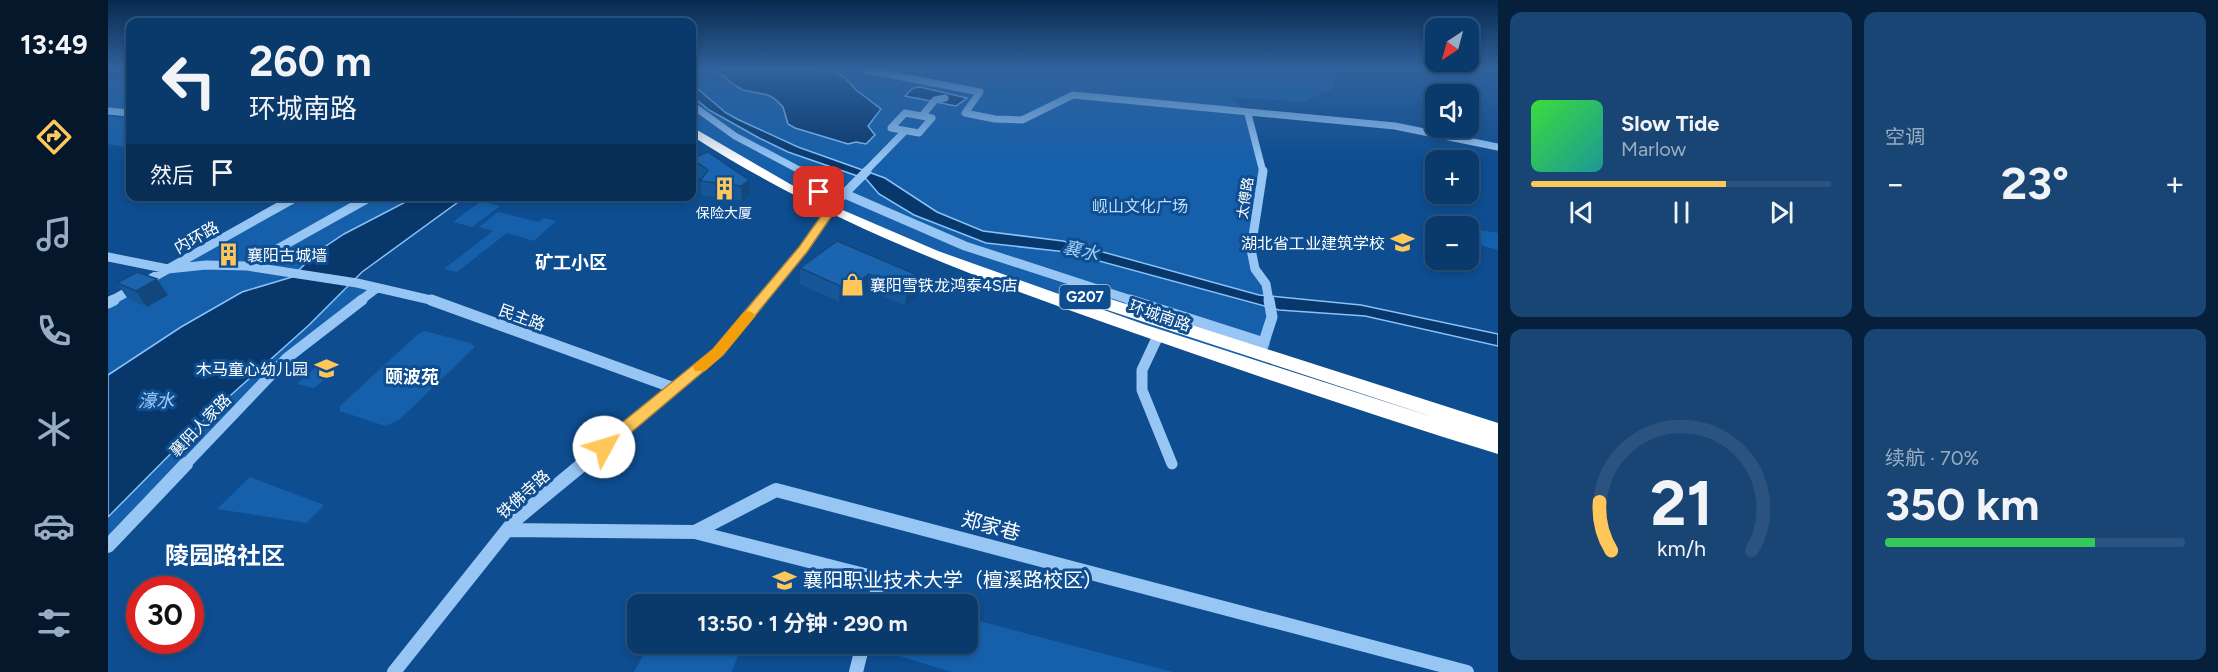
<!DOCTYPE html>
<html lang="zh">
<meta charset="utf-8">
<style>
:root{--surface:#0a3a6c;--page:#184574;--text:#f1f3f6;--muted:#99adc2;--line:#2a547f;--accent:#ffc75a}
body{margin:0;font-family:Figtree,"Noto Sans SC",sans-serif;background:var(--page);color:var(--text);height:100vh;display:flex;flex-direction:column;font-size:22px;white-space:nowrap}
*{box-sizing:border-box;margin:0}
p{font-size:20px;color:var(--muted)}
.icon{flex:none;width:33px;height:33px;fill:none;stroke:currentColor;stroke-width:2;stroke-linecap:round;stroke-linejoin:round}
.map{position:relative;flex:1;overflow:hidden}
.sheet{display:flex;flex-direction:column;gap:12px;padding:12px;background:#06203b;width:720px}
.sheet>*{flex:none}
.guide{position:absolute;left:18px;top:18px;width:570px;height:183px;border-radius:12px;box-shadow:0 3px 9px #0003,0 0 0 2px var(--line);background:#0a3a6c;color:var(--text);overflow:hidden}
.needle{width:39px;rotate:216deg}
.fabs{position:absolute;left:1317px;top:18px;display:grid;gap:12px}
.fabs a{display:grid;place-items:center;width:54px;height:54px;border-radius:12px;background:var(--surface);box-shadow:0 3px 9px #0003,0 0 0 2px var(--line);font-size:30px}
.speed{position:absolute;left:18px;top:576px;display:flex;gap:12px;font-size:30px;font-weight:700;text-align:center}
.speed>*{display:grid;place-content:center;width:78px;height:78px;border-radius:50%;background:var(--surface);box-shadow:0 3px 9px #0003,0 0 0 2px var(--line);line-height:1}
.speed .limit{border:9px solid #d22;background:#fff;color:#111}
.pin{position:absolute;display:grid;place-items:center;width:51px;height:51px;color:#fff;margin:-26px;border-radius:12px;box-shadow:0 3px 9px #0006}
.me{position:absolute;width:66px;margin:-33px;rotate:51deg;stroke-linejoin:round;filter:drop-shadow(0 0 4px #0008)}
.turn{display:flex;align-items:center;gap:21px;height:126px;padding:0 24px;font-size:27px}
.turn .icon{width:78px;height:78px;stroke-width:2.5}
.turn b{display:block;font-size:42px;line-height:51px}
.then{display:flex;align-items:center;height:57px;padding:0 24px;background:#0003;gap:12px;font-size:22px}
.big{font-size:45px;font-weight:700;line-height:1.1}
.sheet .tile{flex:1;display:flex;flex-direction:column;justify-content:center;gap:9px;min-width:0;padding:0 21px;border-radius:12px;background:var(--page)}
.sheet .dial{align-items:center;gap:0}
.dial svg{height:156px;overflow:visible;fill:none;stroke:var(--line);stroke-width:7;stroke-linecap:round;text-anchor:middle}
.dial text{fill:var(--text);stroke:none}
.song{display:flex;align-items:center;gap:18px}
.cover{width:72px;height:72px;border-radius:9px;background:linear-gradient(135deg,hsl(120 70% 55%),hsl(180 70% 35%))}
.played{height:6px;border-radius:3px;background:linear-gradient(90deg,var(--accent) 65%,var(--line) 65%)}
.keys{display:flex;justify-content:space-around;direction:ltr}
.heat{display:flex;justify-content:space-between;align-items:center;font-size:33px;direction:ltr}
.charge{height:9px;border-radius:4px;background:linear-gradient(90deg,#34c759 70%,var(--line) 0)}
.sheet .tiles{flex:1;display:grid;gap:12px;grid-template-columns:repeat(2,1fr)}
.trip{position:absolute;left:519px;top:594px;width:351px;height:60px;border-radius:12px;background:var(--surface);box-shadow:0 3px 9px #0003,0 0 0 2px var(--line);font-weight:700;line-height:60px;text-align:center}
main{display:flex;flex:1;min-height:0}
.menu{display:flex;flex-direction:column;width:108px;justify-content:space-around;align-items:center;background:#04172b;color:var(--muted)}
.menu .icon{width:42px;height:42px}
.menu .current{color:var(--accent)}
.menu b{font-size:27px;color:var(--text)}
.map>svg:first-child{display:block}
.green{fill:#1660ab}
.water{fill:#08376b;stroke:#88c2f8;stroke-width:1.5}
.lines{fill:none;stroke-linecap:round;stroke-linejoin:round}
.minor-far3{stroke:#97c6f4;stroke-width:7}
.minor-far2{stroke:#97c6f4;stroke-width:9}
.minor-far1{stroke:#97c6f4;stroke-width:11}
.minor{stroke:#97c6f4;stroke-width:14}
.highway{fill:#fff;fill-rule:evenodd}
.wall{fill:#175797}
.shaded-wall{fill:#13477b}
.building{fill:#1b65b0;stroke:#13477b;stroke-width:1.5}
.route{fill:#ffc75a;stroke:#a6813a;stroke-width:1.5}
.slow{fill:#f59e0b}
.labels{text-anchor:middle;stroke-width:6;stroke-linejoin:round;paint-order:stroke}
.far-street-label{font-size:14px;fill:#fff;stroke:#0e4d90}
.far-poi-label{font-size:14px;fill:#fff;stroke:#0e4d90}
.shield{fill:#0e4d90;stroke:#b7cade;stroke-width:1.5}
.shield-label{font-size:15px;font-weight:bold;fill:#fff}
.park-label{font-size:16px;fill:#bfdffe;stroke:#0e4d90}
.street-label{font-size:16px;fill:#fff;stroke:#0e4d90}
.poi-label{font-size:16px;fill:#fff;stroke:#0e4d90;text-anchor:end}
.water-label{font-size:18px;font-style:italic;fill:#a3d0fb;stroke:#0e4d90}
.neighbourhood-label{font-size:18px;font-weight:bold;fill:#fff;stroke:#0e4d90}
.near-street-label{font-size:20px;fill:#fff;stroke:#0e4d90}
.near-poi-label{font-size:20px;fill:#fff;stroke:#0e4d90;text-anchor:start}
.near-quarter-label{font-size:24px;font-weight:bold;fill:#fff;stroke:#0e4d90}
</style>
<main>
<nav class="menu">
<b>13:49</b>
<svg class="icon current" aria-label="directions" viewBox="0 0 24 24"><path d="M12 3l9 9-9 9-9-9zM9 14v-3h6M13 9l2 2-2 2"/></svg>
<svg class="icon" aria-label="music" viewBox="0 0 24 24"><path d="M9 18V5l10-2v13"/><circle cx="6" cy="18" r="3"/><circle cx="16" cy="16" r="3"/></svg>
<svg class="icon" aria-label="phone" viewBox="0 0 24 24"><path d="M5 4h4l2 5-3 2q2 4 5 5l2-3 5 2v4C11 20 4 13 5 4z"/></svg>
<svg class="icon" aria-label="climate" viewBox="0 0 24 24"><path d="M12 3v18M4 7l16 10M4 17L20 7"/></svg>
<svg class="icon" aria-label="car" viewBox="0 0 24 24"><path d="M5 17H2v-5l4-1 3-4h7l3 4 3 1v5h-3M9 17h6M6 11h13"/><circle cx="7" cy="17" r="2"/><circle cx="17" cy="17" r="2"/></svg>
<svg class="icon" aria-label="filters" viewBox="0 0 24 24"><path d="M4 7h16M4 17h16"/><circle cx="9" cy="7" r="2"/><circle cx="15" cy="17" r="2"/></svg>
</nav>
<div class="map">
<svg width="1390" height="672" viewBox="0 0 1390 672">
<rect width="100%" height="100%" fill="#0e4d90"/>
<path class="green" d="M584,69H1229L1225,89L1196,102L1123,97L1140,114L1155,172L1143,249L1147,269L1157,279L1164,317L1160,371L1050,336L723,212L606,146L584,131Z
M0,76L4,79L22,76V117L0,114Z
M0,116L22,119V148L0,144Z
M190,197H307L236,234L209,252L184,276L152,286L109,306L0,375V303Z
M373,201L392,206L364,227L345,222Z
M390,212L430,222L436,218L448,221L426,241L399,233L349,272L336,269L385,231L371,227Z
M1360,228L1390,233V250L1375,246L1361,231Z
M243,284L264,287L180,358L0,547V517L104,412L201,325Z
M317,331L362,343L367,347L291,420L277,426L232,411V406L310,334Z
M209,366L226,371L206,388L189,384Z
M142,477L216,505L199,523L109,509Z
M860,618L1065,672H844L755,645L860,644Z
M541,644H634L624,672H526Z"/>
<path class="water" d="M598,69L723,70L737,78L748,90L773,109L760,126L767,135L758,144L748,142L740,144L687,128L680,124L675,107L667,99L660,95L635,90L623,83L616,76Z
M584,84L618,113L631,120L690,147L777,178L829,212L875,231L955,241L1151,295L1253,305L1390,334V346L1257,316L1171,310L958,252L878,243L806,215L771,194L758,179L680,152L651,138L601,110L584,96Z
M812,87L859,98L848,106L797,96L805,88Z
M307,197H357L254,272L201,325L104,412L0,517V375L73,327L134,292L184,277L209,252L236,234Z"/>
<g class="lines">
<path class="minor-far3" d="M753,69L872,92L857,113L887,119L914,120L965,95L1287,126L1390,147
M584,105L627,136L695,172
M0,111L22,113
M797,113L824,118L811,133L783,128Z
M1140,114L1155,172
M814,116L827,100L837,98
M757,172L797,131"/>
<path class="minor-far2" d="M693,171L737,194L857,246L1026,301
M1155,171L1143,249L1147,269L1158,284L1161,301
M0,257L60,269L98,265L139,266L249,283L327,301
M139,266L264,196
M3,301L190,196
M252,301L269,288
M652,301L695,250L729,201L759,171"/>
<path class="minor-far1" d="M323,300L566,388
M1022,300L1156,343
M0,303L6,300
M1050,336L1034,370V390L1064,464
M1154,348L1164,317L1161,300
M77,465L179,358L254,300
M473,465L610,352L653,300"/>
<path class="minor" d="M399,530L587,532L668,490L1359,672
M587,532L772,579L766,604
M0,546L78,464
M286,672L407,520L475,464
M748,672L755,644"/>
<path class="highway" d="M584,127L682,184L730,208L830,251L1035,324L1328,418L978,303L976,299L978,295H990L1390,423V454C1260,414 1131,370 1003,325C856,273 716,221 584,136Z"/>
</g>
<path class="wall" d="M600,152L642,194L634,201L593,195L592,181L593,179L584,172V158Z
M692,268L814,277L812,293L797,306L760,289L753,295L744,292L731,302L692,284Z
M9,283L60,295L39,307L20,299Z"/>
<path class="shaded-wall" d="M641,180L642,194L634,201L633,186Z
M228,196H238L229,200Z
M761,274L760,289L753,295L754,279Z
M745,276L744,292L731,302L732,286Z
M814,277L812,293L797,306L799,290Z
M49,279L60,295L39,307L28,291Z"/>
<path class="building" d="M600,152L641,180L633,186L592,181L600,170L584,159V158Z
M729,241L814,277L799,290L761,274L754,279L745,276L732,286L692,268Z
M29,272L49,279L28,291L9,283Z"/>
<linearGradient id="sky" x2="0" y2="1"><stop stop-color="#082a4f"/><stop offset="0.42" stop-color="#30629c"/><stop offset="1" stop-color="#30629c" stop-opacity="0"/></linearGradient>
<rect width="1390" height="163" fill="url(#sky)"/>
<path class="route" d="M711,189L733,199L734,201L699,252L615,355L501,451H490L488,447L490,442L605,349L691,247L723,202L707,195V190Z"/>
<path class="slow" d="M641,311L648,315L615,355L597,371H587L585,367L587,364L605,349L636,312Z"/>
<defs>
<symbol id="building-bare" viewBox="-9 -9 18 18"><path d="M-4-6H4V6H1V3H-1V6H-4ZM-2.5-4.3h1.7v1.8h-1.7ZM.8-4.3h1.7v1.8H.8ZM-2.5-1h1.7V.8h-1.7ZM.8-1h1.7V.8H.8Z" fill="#ffc75a" stroke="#0e4d90" stroke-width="2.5" paint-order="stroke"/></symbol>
<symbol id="university-bare" viewBox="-9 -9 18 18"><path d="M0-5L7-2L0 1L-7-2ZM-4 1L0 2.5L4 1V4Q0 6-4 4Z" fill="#ffc75a" stroke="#0e4d90" stroke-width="2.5" paint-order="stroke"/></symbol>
<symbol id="shop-bare" viewBox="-9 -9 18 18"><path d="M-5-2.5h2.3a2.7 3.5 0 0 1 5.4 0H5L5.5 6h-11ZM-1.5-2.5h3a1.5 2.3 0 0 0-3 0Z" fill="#ffc75a" stroke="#0e4d90" stroke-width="2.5" paint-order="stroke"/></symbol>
<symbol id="school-bare" viewBox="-9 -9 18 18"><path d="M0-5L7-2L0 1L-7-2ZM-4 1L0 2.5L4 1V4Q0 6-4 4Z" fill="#ffc75a" stroke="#0e4d90" stroke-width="2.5" paint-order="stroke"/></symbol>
</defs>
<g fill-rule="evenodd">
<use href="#building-bare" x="600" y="172" width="33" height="33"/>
<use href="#university-bare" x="1278" y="226" width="33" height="33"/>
<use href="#building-bare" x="104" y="238" width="33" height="33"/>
<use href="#shop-bare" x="728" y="268" width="33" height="33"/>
<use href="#school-bare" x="202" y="352" width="33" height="33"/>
<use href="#university-bare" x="660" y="564" width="33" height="33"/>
</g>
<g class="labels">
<g class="far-street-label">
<text transform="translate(1137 198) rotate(-81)" y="5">太傅路</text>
</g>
<g class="far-poi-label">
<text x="616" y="218">保险大厦</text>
</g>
<rect class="shield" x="951.5" y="285" width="51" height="24" rx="4.5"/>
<g class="shield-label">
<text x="977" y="302">G207</text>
</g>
<g class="park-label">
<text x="1032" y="212">岘山文化广场</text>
</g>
<g class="street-label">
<text transform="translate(88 237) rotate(-29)" y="6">内环路</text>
<text transform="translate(1052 315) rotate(19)" y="6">环城南路</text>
<text transform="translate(414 317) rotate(20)" y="6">民主路</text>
<text transform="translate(92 425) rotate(-46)" y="6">襄阳人家路</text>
<text transform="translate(415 494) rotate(-42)" y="6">铁佛寺路</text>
</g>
<g class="poi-label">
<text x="1277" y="249">湖北省工业建筑学校</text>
<text x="139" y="261" text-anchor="start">襄阳古城墙</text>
<text x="762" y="291" text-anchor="start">襄阳雪铁龙鸿泰4S店</text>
<text x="200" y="375">木马童心幼儿园</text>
</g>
<g class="water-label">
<text transform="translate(973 251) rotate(13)" y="6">襄水</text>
<text x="48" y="407">濠水</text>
</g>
<g class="neighbourhood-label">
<text x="463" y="269">矿工小区</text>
<text x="304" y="383">颐波苑</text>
</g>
<g class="near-street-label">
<text transform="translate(883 526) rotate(15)" y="7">郑家巷</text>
</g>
<g class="near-poi-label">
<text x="695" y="587">襄阳职业技术大学（檀溪路校区）</text>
</g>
<g class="near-quarter-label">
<text x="117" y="564">陵园路社区</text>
</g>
</g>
</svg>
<div class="fabs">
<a><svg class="needle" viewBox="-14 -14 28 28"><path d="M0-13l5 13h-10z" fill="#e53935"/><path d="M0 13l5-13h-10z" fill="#99adc2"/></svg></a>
<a><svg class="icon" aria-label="sound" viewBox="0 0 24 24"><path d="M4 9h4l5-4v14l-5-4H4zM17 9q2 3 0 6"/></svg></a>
<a>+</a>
<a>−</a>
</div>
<div class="speed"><div class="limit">30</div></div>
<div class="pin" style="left:711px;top:192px;background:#d93025"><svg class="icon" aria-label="arrive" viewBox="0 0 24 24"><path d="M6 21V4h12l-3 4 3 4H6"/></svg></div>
<svg class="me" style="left:496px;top:447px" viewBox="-20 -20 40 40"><circle r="19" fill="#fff"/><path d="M0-13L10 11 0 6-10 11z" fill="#ffc75a"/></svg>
<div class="trip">13:50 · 1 分钟 · 290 m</div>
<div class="guide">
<div class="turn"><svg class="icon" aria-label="left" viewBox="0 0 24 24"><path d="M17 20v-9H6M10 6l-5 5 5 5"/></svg><div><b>260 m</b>环城南路</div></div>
<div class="then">然后<svg class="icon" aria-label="arrive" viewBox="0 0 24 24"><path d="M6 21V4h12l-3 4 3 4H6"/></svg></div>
</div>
</div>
<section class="sheet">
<div class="tiles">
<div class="tile">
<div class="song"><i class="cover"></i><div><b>Slow Tide</b><p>Marlow</p></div></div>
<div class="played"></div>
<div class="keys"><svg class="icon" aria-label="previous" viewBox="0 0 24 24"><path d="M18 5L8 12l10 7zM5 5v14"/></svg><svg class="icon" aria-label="pause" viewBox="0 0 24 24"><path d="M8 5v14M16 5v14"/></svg><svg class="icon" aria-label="next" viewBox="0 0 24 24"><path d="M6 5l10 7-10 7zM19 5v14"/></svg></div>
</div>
<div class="tile"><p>空调</p>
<div class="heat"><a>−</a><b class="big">23°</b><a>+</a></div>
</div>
<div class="tile dial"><svg viewBox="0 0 100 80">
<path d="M14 69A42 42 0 1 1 86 69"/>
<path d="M14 69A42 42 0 0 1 8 44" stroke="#ffc75a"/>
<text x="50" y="56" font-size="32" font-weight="700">21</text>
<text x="50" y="72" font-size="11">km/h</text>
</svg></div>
<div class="tile"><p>续航 · 70%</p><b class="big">350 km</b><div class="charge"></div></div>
</div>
</section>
</main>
